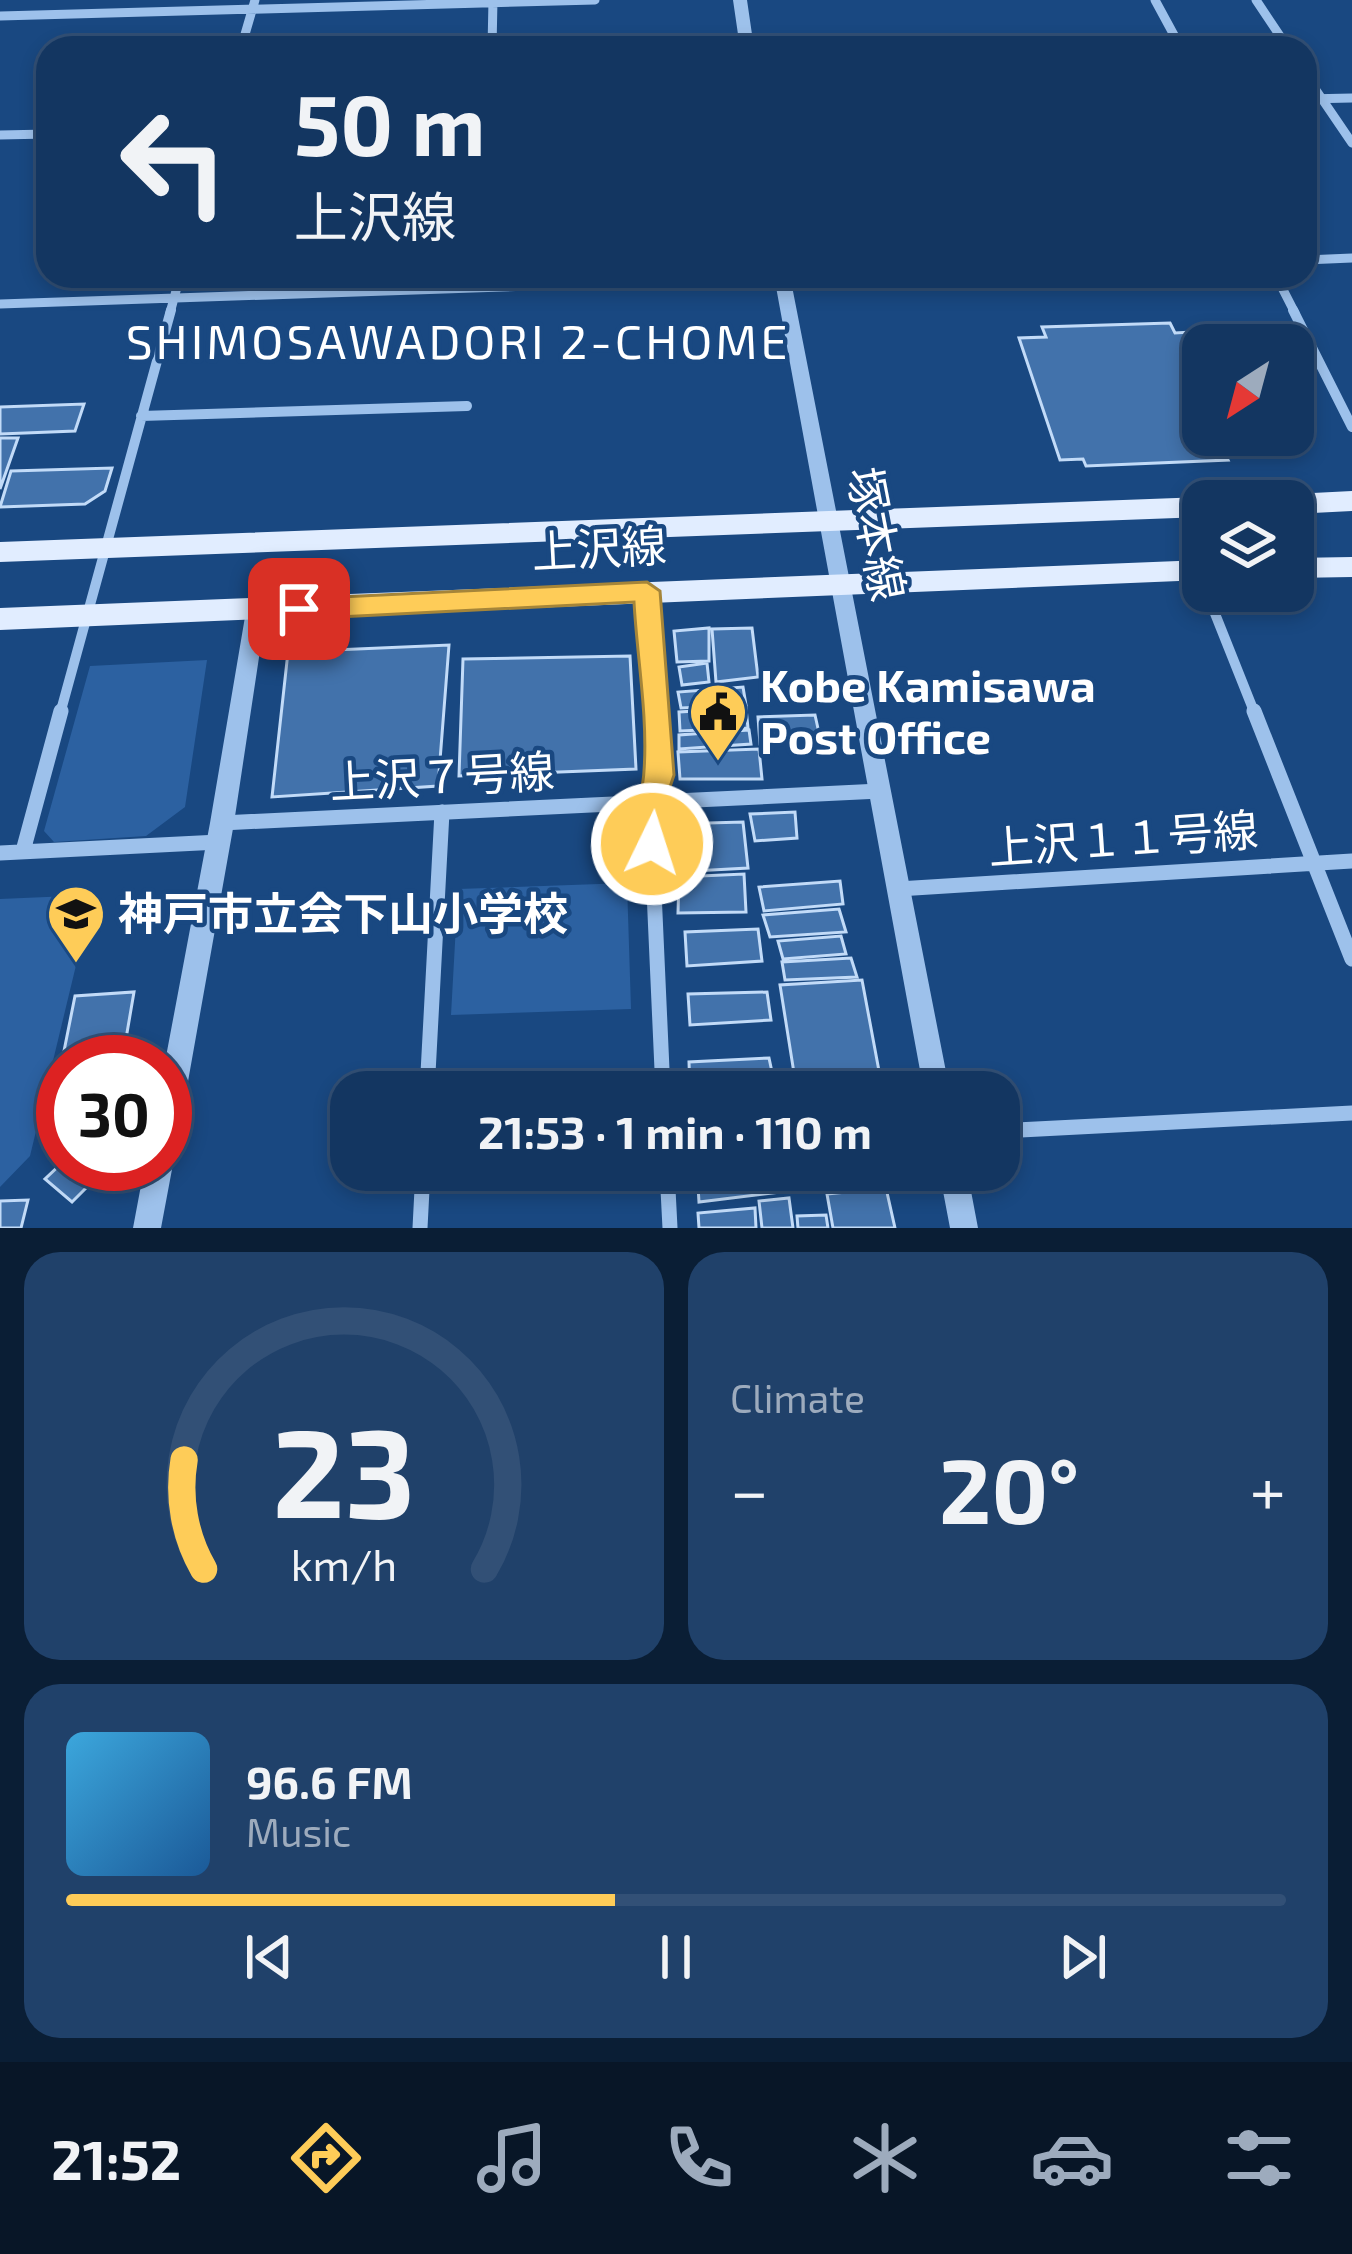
<!DOCTYPE html>
<meta charset="utf-8">
<style>
:root{--surface:#133661;--page:#20416a;--text:#f1f3f6;--muted:#9dabbd;--line:#325076;--accent:#fecc58}
body{margin:0;font-family:"Exo 2","Noto Sans JP",sans-serif;background:var(--page);color:var(--text);height:100vh;display:flex;flex-direction:column;font-size:45px;white-space:nowrap}
*{box-sizing:border-box;margin:0}
p{font-size:39px;color:var(--muted)}
.icon{flex:none;width:66px;height:66px;fill:none;stroke:currentColor;stroke-width:2;stroke-linecap:round;stroke-linejoin:round}
.map{position:relative;height:1228px;overflow:hidden}
.sheet{display:flex;flex-direction:column;gap:24px;padding:24px;background:#0a1e35;flex:1}
.sheet>*{flex:none}
.top-card{position:absolute;left:36px;top:36px;width:1281px;height:252px;border-radius:36px;box-shadow:0 6px 18px #0003,0 0 0 3px var(--line);background:#133661;color:var(--text);overflow:hidden}
.needle{width:78px;rotate:216deg}
.buttons{position:absolute;left:1182px;top:324px;display:grid;gap:24px}
.buttons a{display:grid;place-items:center;width:132px;height:132px;border-radius:24px;background:var(--surface);box-shadow:0 6px 18px #0003,0 0 0 3px var(--line);font-size:60px}
.speed{position:absolute;left:36px;top:1035px;display:flex;gap:24px;font-size:60px;font-weight:700;text-align:center}
.speed>*{display:grid;place-content:center;width:156px;height:156px;border-radius:50%;background:var(--surface);box-shadow:0 6px 18px #0003,0 0 0 3px var(--line);line-height:1}
.speed .limit{border:18px solid #d22;background:#fff;color:#111}
.pin{position:absolute;display:grid;place-items:center;width:102px;height:102px;color:#fff;margin:-51px;border-radius:24px;box-shadow:0 6px 18px #0006}
.me{position:absolute;width:132px;margin:-66px;rotate:4deg;stroke-linejoin:round;filter:drop-shadow(0 0 9px #0008)}
.turn{display:flex;align-items:center;gap:42px;height:252px;padding:0 60px;font-size:54px}
.turn .icon{width:156px;height:156px;stroke-width:2.5}
.turn b{display:block;font-size:84px;line-height:102px}
.big{font-size:90px;font-weight:700;line-height:1.1}
.sheet .widget{flex:1;display:flex;flex-direction:column;justify-content:center;gap:18px;min-width:0;padding:0 42px;border-radius:36px;background:var(--page)}
.sheet .dial{align-items:center;gap:0}
.dial svg{height:312px;overflow:visible;fill:none;stroke:var(--line);stroke-width:7;stroke-linecap:round;text-anchor:middle}
.dial text{fill:var(--text);stroke:none}
.song{display:flex;align-items:center;gap:36px}
.cover{width:144px;height:144px;border-radius:18px;background:linear-gradient(135deg,hsl(200 70% 55%),hsl(210 70% 35%))}
.played{height:12px;border-radius:6px;background:linear-gradient(90deg,var(--accent) 45%,var(--line) 45%)}
.keys{display:flex;justify-content:space-around;direction:ltr}
.heat{display:flex;justify-content:space-between;align-items:center;font-size:66px;direction:ltr}
.sheet .tiles{flex:1;display:grid;gap:24px;grid-template-columns:1fr 1fr}
.widget:last-child{grid-column:span 2}
.trip{position:absolute;left:330px;top:1071px;width:690px;height:120px;border-radius:36px;background:var(--surface);box-shadow:0 6px 18px #0003,0 0 0 3px var(--line);font-weight:700;line-height:120px;text-align:center}
.dock{display:flex;height:192px;justify-content:space-around;align-items:center;background:#081627;color:var(--muted)}
.dock .icon{width:84px;height:84px}
.dock .on{color:var(--accent)}
.dock b{font-size:54px;color:var(--text)}
.map>svg:first-child{display:block}
.green{fill:#2c61a1}
.building{fill:#4272ab;stroke:#c2dbf8;stroke-width:3}
.lines{fill:none;stroke-linecap:round;stroke-linejoin:round}
.minor-far2{stroke:#9dc1eb;stroke-width:9}
.minor-far1{stroke:#9dc1eb;stroke-width:10}
.minor{stroke:#9dc1eb;stroke-width:15}
.tertiary{fill:#9dc1eb;fill-rule:evenodd}
.primary{fill:#e1edff;fill-rule:evenodd}
.route{fill:#fecc58;stroke:#a58539;stroke-width:3}
.labels{text-anchor:middle;stroke-width:9;stroke-linejoin:round;paint-order:stroke}
.street-label{font-size:45px;fill:#fff;stroke:#194881}
.poi-label{font-size:45px;font-weight:bold;fill:#fff;stroke:#194881;text-anchor:start}
.neighbourhood-label{font-size:48px;letter-spacing:3px;fill:#fff;stroke:#194881}
</style>
<div class="map">
<svg width="1352" height="1228" viewBox="0 0 1352 1228">
<rect width="100%" height="100%" fill="#194881"/>
<path class="green" d="M207,660L185,807L146,836L54,842L44,831L90,666Z
M627,883L631,1009L451,1015L458,889Z
M93,895L30,1156L0,1187V899Z"/>
<path class="building" d="M1170,323L1175,333L1191,332L1203,359V435H1237L1246,453L1225,454L1228,460L1086,466L1083,459L1060,460L1019,338L1046,337L1042,327Z
M84,404L75,431L0,434V407Z
M0,438H18L0,489Z
M112,468L105,491L85,504L0,507L11,471Z
M709,628V661L677,662L674,631Z
M752,628L758,677L716,682L712,629Z
M449,645L438,786L272,797L288,652Z
M630,656L636,769L459,776L463,659Z
M707,663L709,682L682,685L679,667Z
M743,687L746,705L681,708L678,692Z
M746,708L748,728L680,731L679,712Z
M815,715L821,742L760,744L758,717Z
M749,730L751,744L679,749V735Z
M759,749L762,779H680L678,752Z
M795,812L797,838L755,841L750,814Z
M743,822L748,868L675,872L673,824Z
M744,874L746,912L678,913L679,877Z
M840,881L843,904L764,911L759,887Z
M839,909L846,932L770,937L763,915Z
M758,929L762,961L687,966L685,932Z
M841,936L846,954L783,959L778,941Z
M851,958L857,977L785,980L782,962Z
M862,980L882,1087L797,1092L780,985Z
M134,992L122,1062H63V1137L45,1146L75,996Z
M767,992L771,1020L690,1025L688,994Z
M769,1058L775,1086L690,1091L689,1062Z
M63,1162L102,1164L106,1168L72,1202L45,1179Z
M697,1170H802L806,1189L699,1202Z
M806,1170H864L866,1186L809,1190Z
M886,1188L895,1228H833L827,1194Z
M789,1198L793,1228H762L759,1201Z
M28,1200L21,1228H0V1201Z
M755,1208L756,1228H699L698,1213Z
M826,1215L828,1228H798L797,1216Z"/>
<g class="lines">
<path class="minor-far2" d="M1155,0L1181,48
M1256,0L1288,48
M0,16L595,0
M241,48L255,0
M492,48L493,0
M1305,74L1352,143
M1305,99L1352,98
M0,135L48,134
M1305,260L1352,258
M1276,276L1295,313
M0,304L830,276
M170,313L180,276"/>
<path class="minor-far1" d="M1293,310L1352,427
M141,416L467,406
M1206,591L1255,714
M647,592L656,714
M60,714L171,310"/>
<path class="minor" d="M656,711L660,774L650,802L663,1092
M1254,711L1352,959
M222,823L880,791
M23,851L61,711
M0,853L219,842
M898,889L1352,861
M427,1092L442,812
M999,1131L1352,1113
M667,1170L670,1228
M420,1228L423,1170"/>
<path class="tertiary" d="M733,0H747L754,48H740Z
M774,276H790L950,1092H924Z
M256,603L266,611L234,823L179,1132L175,1141L165,1145V1062L210,823L246,611Z
M165,1153L173,1164L161,1228H133L145,1164H165Z
M939,1170H967L978,1228H950Z"/>
<path class="primary" d="M1352,491V511L1293,514V501H1281L1293,494Z
M1203,497L1213,501H1203V517L0,562V542Z
M1352,557V577L1293,578V558Z
M1203,560V580L0,630V608Z"/>
</g>
<path class="route" d="M647,582L660,591L674,775L665,802L667,844L663,853L652,857L641,853C627,824 643,799 644,771C648,716 637,657 634,602L299,619L285,609L299,599Z"/>
<defs>
<symbol id="civic-pin" viewBox="-11 -11 22 30"><path d="M0 17L-7.5 6A9.5 9.5 0 1 1 7.5 6Z" fill="#fecc58" stroke="#194881"/><path d="M-.6-6.5H3V-4.5H.6V-3L4-1V1h2V6H-6V1h2V-1L-.6-3ZM-1.2 2.5V6h2.4V2.5Z" fill="#111"/></symbol>
<symbol id="school-pin" viewBox="-11 -11 22 30"><path d="M0 17L-7.5 6A9.5 9.5 0 1 1 7.5 6Z" fill="#fecc58" stroke="#194881"/><path d="M0-5L7-2L0 1L-7-2ZM-4 1L0 2.5L4 1V4Q0 6-4 4Z" fill="#111"/></symbol>
</defs>
<g fill-rule="evenodd">
<use href="#civic-pin" x="685" y="679" width="66" height="90"/>
<use href="#school-pin" x="43" y="881" width="66" height="90"/>
</g>
<g class="labels">
<g class="street-label">
<text transform="translate(876 534) rotate(79)" y="16">塚本線</text>
<text transform="translate(599 549) rotate(-3)" y="16">上沢線</text>
<text transform="translate(442 777) rotate(-3)" y="16">上沢７号線</text>
<text transform="translate(1123 839) rotate(-4)" y="16">上沢１１号線</text>
</g>
<g class="poi-label">
<text x="760" y="702">Kobe Kamisawa<tspan x="760" dy="52">Post Office</tspan></text>
<text x="118" y="930">神戸市立会下山小学校</text>
</g>
<g class="neighbourhood-label">
<text x="458" y="359">SHIMOSAWADORI 2-CHOME</text>
</g>
</g>
</svg>
<div class="buttons">
<a><svg class="needle" viewBox="-14 -14 28 28"><path d="M0-13l5 13h-10z" fill="#e53935"/><path d="M0 13l5-13h-10z" fill="#9dabbd"/></svg></a>
<a><svg class="icon" aria-label="layers" viewBox="0 0 24 24"><path d="M12 4l9 5-9 5-9-5zM3 14l9 5 9-5"/></svg></a>
</div>
<div class="speed"><div class="limit">30</div></div>
<div class="pin" style="left:299px;top:609px;background:#d93025"><svg class="icon" aria-label="arrive" viewBox="0 0 24 24"><path d="M6 21V4h12l-3 4 3 4H6"/></svg></div>
<svg class="me" style="left:652px;top:844px" viewBox="-20 -20 40 40"><circle r="17" fill="#fecc58" stroke="#fff" stroke-width="3"/><path d="M0-11L8 9 0 5-8 9z" fill="#fff"/></svg>
<div class="trip">21:53 · 1 min · 110 m</div>
<div class="top-card">
<div class="turn"><svg class="icon" aria-label="left" viewBox="0 0 24 24"><path d="M17 20v-9H6M10 6l-5 5 5 5"/></svg><div><b>50 m</b>上沢線</div></div>
</div>
</div>
<section class="sheet">
<div class="tiles">
<div class="widget dial"><svg viewBox="0 0 100 80">
<path d="M14 69A42 42 0 1 1 86 69"/>
<path d="M14 69A42 42 0 0 1 9 41" stroke="#fecc58"/>
<text x="50" y="56" font-size="32" font-weight="700">23</text>
<text x="50" y="72" font-size="11">km/h</text>
</svg></div>
<div class="widget"><p>Climate</p>
<div class="heat"><a>−</a><b class="big">20°</b><a>+</a></div>
</div>
<div class="widget">
<div class="song"><i class="cover"></i><div><b>96.6 FM</b><p>Music</p></div></div>
<div class="played"></div>
<div class="keys"><svg class="icon" aria-label="previous" viewBox="0 0 24 24"><path d="M18 5L8 12l10 7zM5 5v14"/></svg><svg class="icon" aria-label="pause" viewBox="0 0 24 24"><path d="M8 5v14M16 5v14"/></svg><svg class="icon" aria-label="next" viewBox="0 0 24 24"><path d="M6 5l10 7-10 7zM19 5v14"/></svg></div>
</div>
</div>
</section>
<nav class="dock">
<b>21:52</b>
<svg class="icon on" aria-label="directions" viewBox="0 0 24 24"><path d="M12 3l9 9-9 9-9-9zM9 14v-3h6M13 9l2 2-2 2"/></svg>
<svg class="icon" aria-label="music" viewBox="0 0 24 24"><path d="M9 18V5l10-2v13"/><circle cx="6" cy="18" r="3"/><circle cx="16" cy="16" r="3"/></svg>
<svg class="icon" aria-label="phone" viewBox="0 0 24 24"><path d="M5 4h4l2 5-3 2q2 4 5 5l2-3 5 2v4C11 20 4 13 5 4z"/></svg>
<svg class="icon" aria-label="climate" viewBox="0 0 24 24"><path d="M12 3v18M4 7l16 10M4 17L20 7"/></svg>
<svg class="icon" aria-label="car" viewBox="0 0 24 24"><path d="M5 17H2v-5l4-1 3-4h7l3 4 3 1v5h-3M9 17h6M6 11h13"/><circle cx="7" cy="17" r="2"/><circle cx="17" cy="17" r="2"/></svg>
<svg class="icon" aria-label="filters" viewBox="0 0 24 24"><path d="M4 7h16M4 17h16"/><circle cx="9" cy="7" r="2"/><circle cx="15" cy="17" r="2"/></svg>
</nav>
